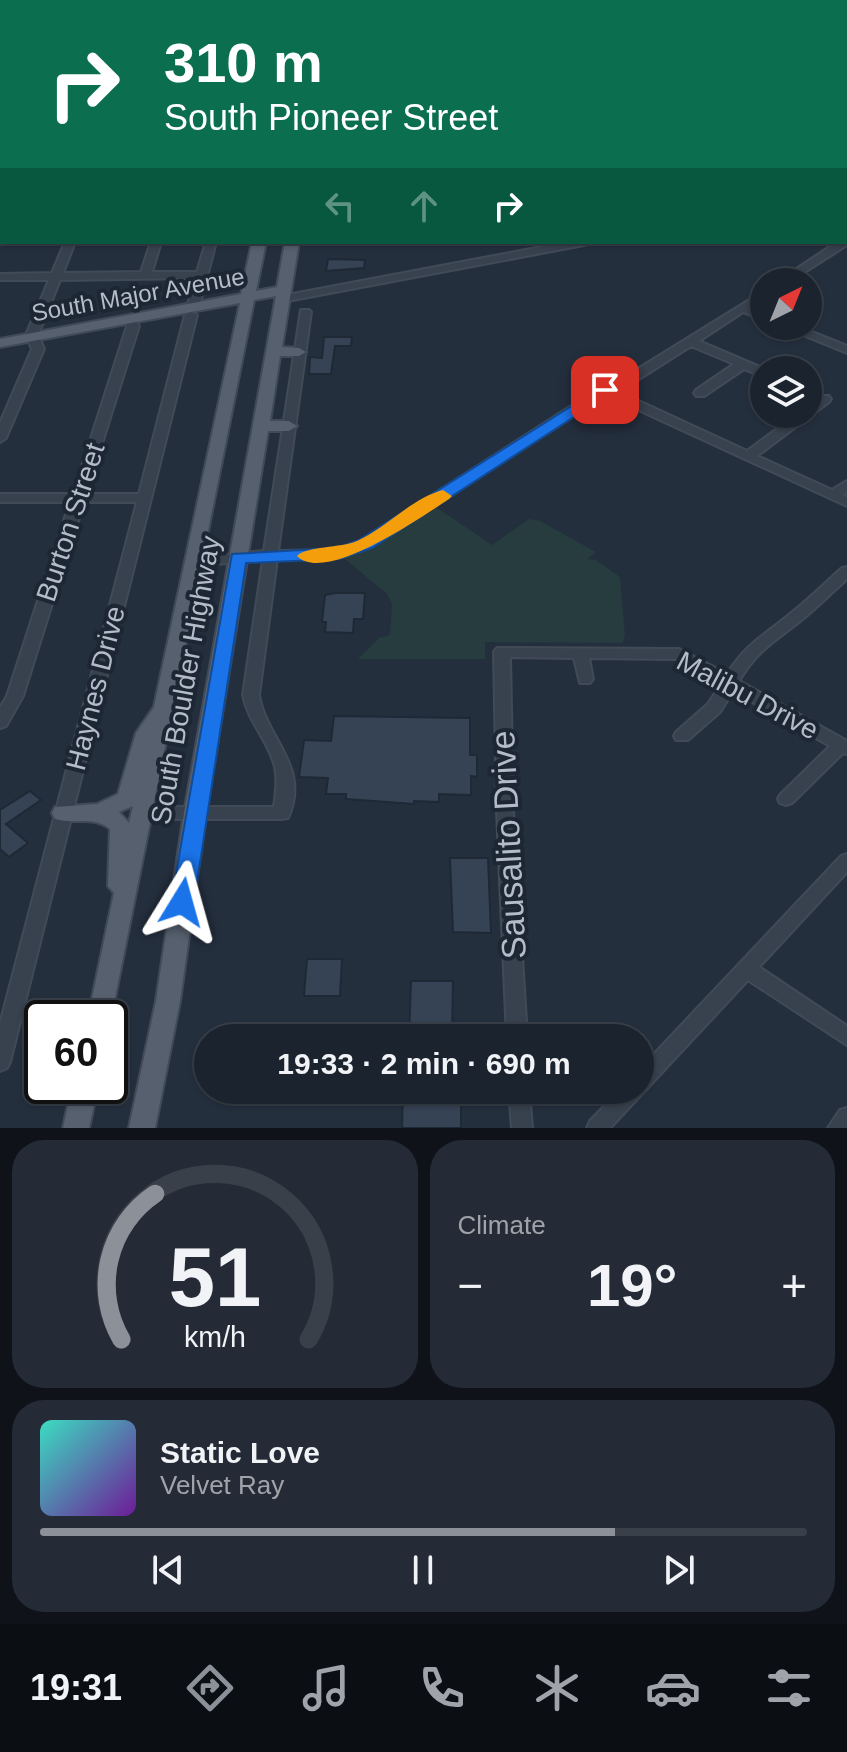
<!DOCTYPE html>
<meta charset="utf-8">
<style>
:root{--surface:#1b232e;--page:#242b36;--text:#f1f3f6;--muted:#a0a4aa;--line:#39404a;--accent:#8c9099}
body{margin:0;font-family:Arial,sans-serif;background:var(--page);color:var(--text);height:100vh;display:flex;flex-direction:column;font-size:30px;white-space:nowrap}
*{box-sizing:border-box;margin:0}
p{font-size:26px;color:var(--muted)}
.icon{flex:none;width:44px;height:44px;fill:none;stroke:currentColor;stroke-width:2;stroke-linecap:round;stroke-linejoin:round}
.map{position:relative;height:1128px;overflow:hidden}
.details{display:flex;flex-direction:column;gap:12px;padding:12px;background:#0f1319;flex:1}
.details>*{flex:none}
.banner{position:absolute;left:0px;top:0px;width:848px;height:244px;box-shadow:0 2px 6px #0004,0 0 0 2px var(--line);background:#0b6e4f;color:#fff;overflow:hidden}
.needle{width:52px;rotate:43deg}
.tools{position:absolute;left:750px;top:268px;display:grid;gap:16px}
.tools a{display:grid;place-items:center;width:72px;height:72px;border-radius:50%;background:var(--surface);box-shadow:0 2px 6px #0004,0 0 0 2px var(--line);font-size:40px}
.speed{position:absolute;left:24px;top:1000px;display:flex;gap:16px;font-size:40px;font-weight:700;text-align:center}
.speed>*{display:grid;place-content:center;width:104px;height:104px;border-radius:50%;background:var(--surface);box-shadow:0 2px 6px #0004,0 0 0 2px var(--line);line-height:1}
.speed .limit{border:4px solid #111;border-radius:12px;background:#fff;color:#111}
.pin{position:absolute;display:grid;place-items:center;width:68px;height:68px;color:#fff;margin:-34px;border-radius:16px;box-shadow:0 4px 12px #0006}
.me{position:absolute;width:88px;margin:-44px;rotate:8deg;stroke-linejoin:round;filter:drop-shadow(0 0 6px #0008)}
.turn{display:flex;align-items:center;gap:28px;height:168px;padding:0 32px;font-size:36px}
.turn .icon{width:104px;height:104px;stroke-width:2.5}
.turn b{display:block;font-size:56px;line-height:68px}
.lanes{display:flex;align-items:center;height:76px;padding:0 32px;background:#0003;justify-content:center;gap:40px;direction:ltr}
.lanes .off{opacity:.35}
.big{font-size:60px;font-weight:700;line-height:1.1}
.details .card{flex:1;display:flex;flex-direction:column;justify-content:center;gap:12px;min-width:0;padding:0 28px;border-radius:32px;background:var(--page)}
.details .dial{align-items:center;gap:0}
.dial svg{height:208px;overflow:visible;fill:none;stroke:var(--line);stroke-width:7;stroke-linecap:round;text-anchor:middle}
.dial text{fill:var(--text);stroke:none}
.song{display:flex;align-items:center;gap:24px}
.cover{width:96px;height:96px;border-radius:12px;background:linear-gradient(135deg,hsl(170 70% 55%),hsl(280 70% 35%))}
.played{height:8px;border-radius:4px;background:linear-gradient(90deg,var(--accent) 75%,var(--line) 75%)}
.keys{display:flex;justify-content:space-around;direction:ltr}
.heat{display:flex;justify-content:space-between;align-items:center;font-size:44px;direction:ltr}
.details .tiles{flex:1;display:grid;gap:12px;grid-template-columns:1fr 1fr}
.card:last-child{grid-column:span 2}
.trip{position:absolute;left:194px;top:1024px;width:460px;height:80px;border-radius:40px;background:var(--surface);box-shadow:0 2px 6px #0004,0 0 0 2px var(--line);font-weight:700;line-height:80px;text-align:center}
.dock{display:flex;height:128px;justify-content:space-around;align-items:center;background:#0b0e12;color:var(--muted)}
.dock .icon{width:56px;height:56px}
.dock .on{color:var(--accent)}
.dock b{font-size:36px;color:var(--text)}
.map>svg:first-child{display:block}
.green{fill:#263c3f}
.building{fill:#364354;stroke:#1f2835;stroke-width:2}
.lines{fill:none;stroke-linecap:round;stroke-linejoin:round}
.minor-casing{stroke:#414a57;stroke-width:4}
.major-casing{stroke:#414a57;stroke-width:4}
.minor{fill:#38414e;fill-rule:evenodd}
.major{fill:#56606e;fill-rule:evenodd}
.route{fill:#1a73e8;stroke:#114b97;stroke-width:2}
.slow{fill:#f59e0b}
.labels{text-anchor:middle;stroke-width:8;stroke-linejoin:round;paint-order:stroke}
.far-street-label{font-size:24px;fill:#b4bcc9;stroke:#1d2633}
.street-label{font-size:28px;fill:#b4bcc9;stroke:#1d2633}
.near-street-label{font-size:34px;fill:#b4bcc9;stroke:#1d2633}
</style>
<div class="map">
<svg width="847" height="1128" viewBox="0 0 847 1128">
<rect width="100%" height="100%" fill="#242f3e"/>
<path class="green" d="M431,504L492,545L529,519L540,521L596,552L587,559L596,560L620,577L625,636L622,643L485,642V659H358L379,638L390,635L392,604L387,594L339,554Z"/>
<path class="building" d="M328,259L365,260L364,268L326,271Z
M324,337H352L351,346H335L331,374H309L310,357L322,358Z
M336,593H365L363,619H354L353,633L325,632L326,622H322L325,595Z
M334,716L470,718V755H477V777L471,776V795L439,794V802L414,801V804L346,799V794H326L328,778L299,777L304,740L331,741Z
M30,791L41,800L6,824L28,843L9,857L0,849V810Z
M450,858H488L491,933L453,932Z
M307,959H342L340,996H304Z
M411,981H453L452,1038H409Z
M403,1090H461V1128H402Z"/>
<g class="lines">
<defs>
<path id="minor" d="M5,0H13L4,2Z
M78,0H86L77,2Z
M268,0H276V2H268Z
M701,0H709L710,2H702Z
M846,39H847V44H846Z
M0,63H2V69L0,68Z
M846,71H847V77H846Z
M0,85H2V91H0Z
M0,117H2V123H0Z
M0,151H2V157H0Z
M0,188H2V194H0Z
M846,190H847V196H846Z
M2,205V215H0V206Z
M846,221H847V227H846Z
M846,239L847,245L789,282H777L837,242H846Z
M65,242H75L63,273L141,272L151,242H161L152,272H197L206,242H216L199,307L193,310L187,307L196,278L60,280L38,335L44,349L6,438L0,442V423L32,349L26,335L49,280H0V274L52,273Z
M568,242H589L584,245L282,302L277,299L282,296Z
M764,291V299L750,307L764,313V320L743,312L699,341L767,370H764V377L744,369L704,396H696L694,393L696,390L734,364L691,346L628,386L615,390L747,451L797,414H808V406L821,396H829L831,399L829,402L757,456L832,490L847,481V491L842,495L847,497V506L606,395L371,547L339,558L277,559L259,695C266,739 311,766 288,818L282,819H143L137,818L135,813L137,808L143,807H274C276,794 278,780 275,767C269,741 248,722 243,695L263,560L194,566L187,562L194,558L264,551L301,310H309L311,312L278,551L337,550L361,541L601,387L620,380Z
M191,312L197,315L10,1062L7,1068L0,1071V1024L137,502H84L23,696L6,726L0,728V708L7,696L70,502H0V494H73L127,326L123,319L129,316L133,317L139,326L86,494H139L185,315Z
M781,326H797L847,346V353Z
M847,567V579C831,593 816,609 799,622C772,643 757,651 739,681L847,741V754L843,753L792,803L786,805L780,803L778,799L780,795L830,746L733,691L720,712L688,740H676L674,736L676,732L708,704L721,684L676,659L589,658L593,679L590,683H580L574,658L510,657L513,811L527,1038H507L497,811L494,652L497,648L679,649L727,674C748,642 762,637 790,614C808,600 825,583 842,568Z
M847,854V872L759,967L847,1026V1045L748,980L610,1128H587L590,1121L620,1090H640V1069L841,856Z
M509,1090H529L532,1128H512Z
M847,1108V1128H828L840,1110Z"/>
<path id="major" d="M302,0H312L301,2Z
M327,0H337V2H327Z
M799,0H809L810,2H800Z
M846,22H847V29H846Z
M252,242H266L256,291L277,287L285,242H299L282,347L299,348L306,352L299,356H280L270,421H289L297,426L289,431H268L206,813L180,1001L155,1128H129L156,1001L184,813L276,296L254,300L110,1023V1018H88L114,893L108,886L110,829C93,815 75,825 55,819L52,813L55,807L97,804L118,794L136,733L154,707L240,303L0,347V339L241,294ZM133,806L129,823L119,812Z
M72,1086H98L89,1128H63Z"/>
</defs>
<use href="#minor" class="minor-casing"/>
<use href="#major" class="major-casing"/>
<use href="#minor" class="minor"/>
<use href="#major" class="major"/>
</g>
<path class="route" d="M605,385L613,390L611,393L372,548L339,559L246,563L194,902L190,908L182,911L174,908L171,902L232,554L337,548L359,540Z"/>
<path class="slow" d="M443,490L452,496L449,499C423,516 325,585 297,556C306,546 341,548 357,541C386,528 412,498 443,490Z"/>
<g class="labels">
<g class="far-street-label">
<text transform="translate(138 295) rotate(-10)" y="8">South Major Avenue</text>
</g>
<g class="street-label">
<text transform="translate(70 522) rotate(-72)" y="10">Burton Street</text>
<text transform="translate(185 680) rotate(-80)" y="10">South Boulder Highway</text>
<text transform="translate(95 688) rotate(-76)" y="10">Haynes Drive</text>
<text transform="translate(748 695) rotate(28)" y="10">Malibu Drive</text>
</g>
<g class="near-street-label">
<text transform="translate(508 845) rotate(-93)" y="12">Sausalito Drive</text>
</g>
</g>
</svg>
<div class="tools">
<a><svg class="needle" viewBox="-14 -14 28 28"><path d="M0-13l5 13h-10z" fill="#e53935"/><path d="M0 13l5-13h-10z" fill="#a0a4aa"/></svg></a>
<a><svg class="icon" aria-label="layers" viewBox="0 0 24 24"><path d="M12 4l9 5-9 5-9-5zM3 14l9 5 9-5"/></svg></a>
</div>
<div class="speed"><div class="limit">60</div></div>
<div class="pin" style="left:605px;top:390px;background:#d93025"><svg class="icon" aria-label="arrive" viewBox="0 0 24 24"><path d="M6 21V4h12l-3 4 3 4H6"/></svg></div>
<svg class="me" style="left:182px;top:902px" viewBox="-20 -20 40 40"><path d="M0-17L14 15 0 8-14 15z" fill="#1a73e8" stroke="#fff" stroke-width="4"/></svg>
<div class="trip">19:33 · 2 min · 690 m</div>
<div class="banner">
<div class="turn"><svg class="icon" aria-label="right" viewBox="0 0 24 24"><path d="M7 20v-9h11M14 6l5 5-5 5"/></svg><div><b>310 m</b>South Pioneer Street</div></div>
<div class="lanes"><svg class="icon off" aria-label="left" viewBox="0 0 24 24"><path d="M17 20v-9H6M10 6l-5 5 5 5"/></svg><svg class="icon off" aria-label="ahead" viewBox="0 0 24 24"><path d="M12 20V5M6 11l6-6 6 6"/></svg><svg class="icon" aria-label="right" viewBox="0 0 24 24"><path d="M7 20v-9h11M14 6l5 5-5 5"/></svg></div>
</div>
</div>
<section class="details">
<div class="tiles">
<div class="card dial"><svg viewBox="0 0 100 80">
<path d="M14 69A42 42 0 1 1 86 69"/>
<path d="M14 69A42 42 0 0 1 27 13" stroke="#8c9099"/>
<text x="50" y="56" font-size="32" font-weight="700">51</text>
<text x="50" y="72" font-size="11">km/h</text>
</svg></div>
<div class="card"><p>Climate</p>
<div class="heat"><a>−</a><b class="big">19°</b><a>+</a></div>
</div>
<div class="card">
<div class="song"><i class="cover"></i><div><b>Static Love</b><p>Velvet Ray</p></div></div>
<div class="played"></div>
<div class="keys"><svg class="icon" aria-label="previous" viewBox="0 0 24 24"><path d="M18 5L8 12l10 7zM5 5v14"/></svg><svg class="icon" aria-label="pause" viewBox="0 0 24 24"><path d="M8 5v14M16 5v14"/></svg><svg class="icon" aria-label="next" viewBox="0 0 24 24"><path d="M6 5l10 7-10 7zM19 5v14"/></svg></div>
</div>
</div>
</section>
<nav class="dock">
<b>19:31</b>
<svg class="icon on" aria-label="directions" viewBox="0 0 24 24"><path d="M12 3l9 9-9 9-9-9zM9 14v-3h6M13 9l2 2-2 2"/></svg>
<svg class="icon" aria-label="music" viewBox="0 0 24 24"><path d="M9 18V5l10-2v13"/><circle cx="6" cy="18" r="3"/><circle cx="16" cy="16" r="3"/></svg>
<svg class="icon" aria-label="phone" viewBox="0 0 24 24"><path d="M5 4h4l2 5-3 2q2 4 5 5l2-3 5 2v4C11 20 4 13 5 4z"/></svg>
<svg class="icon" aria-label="climate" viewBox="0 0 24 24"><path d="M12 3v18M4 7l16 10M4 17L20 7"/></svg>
<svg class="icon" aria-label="car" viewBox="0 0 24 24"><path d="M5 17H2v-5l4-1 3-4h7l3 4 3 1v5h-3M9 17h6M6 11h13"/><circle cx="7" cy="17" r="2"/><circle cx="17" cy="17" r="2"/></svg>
<svg class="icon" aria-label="filters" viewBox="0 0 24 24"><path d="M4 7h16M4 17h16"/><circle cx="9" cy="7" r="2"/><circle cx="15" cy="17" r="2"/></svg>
</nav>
